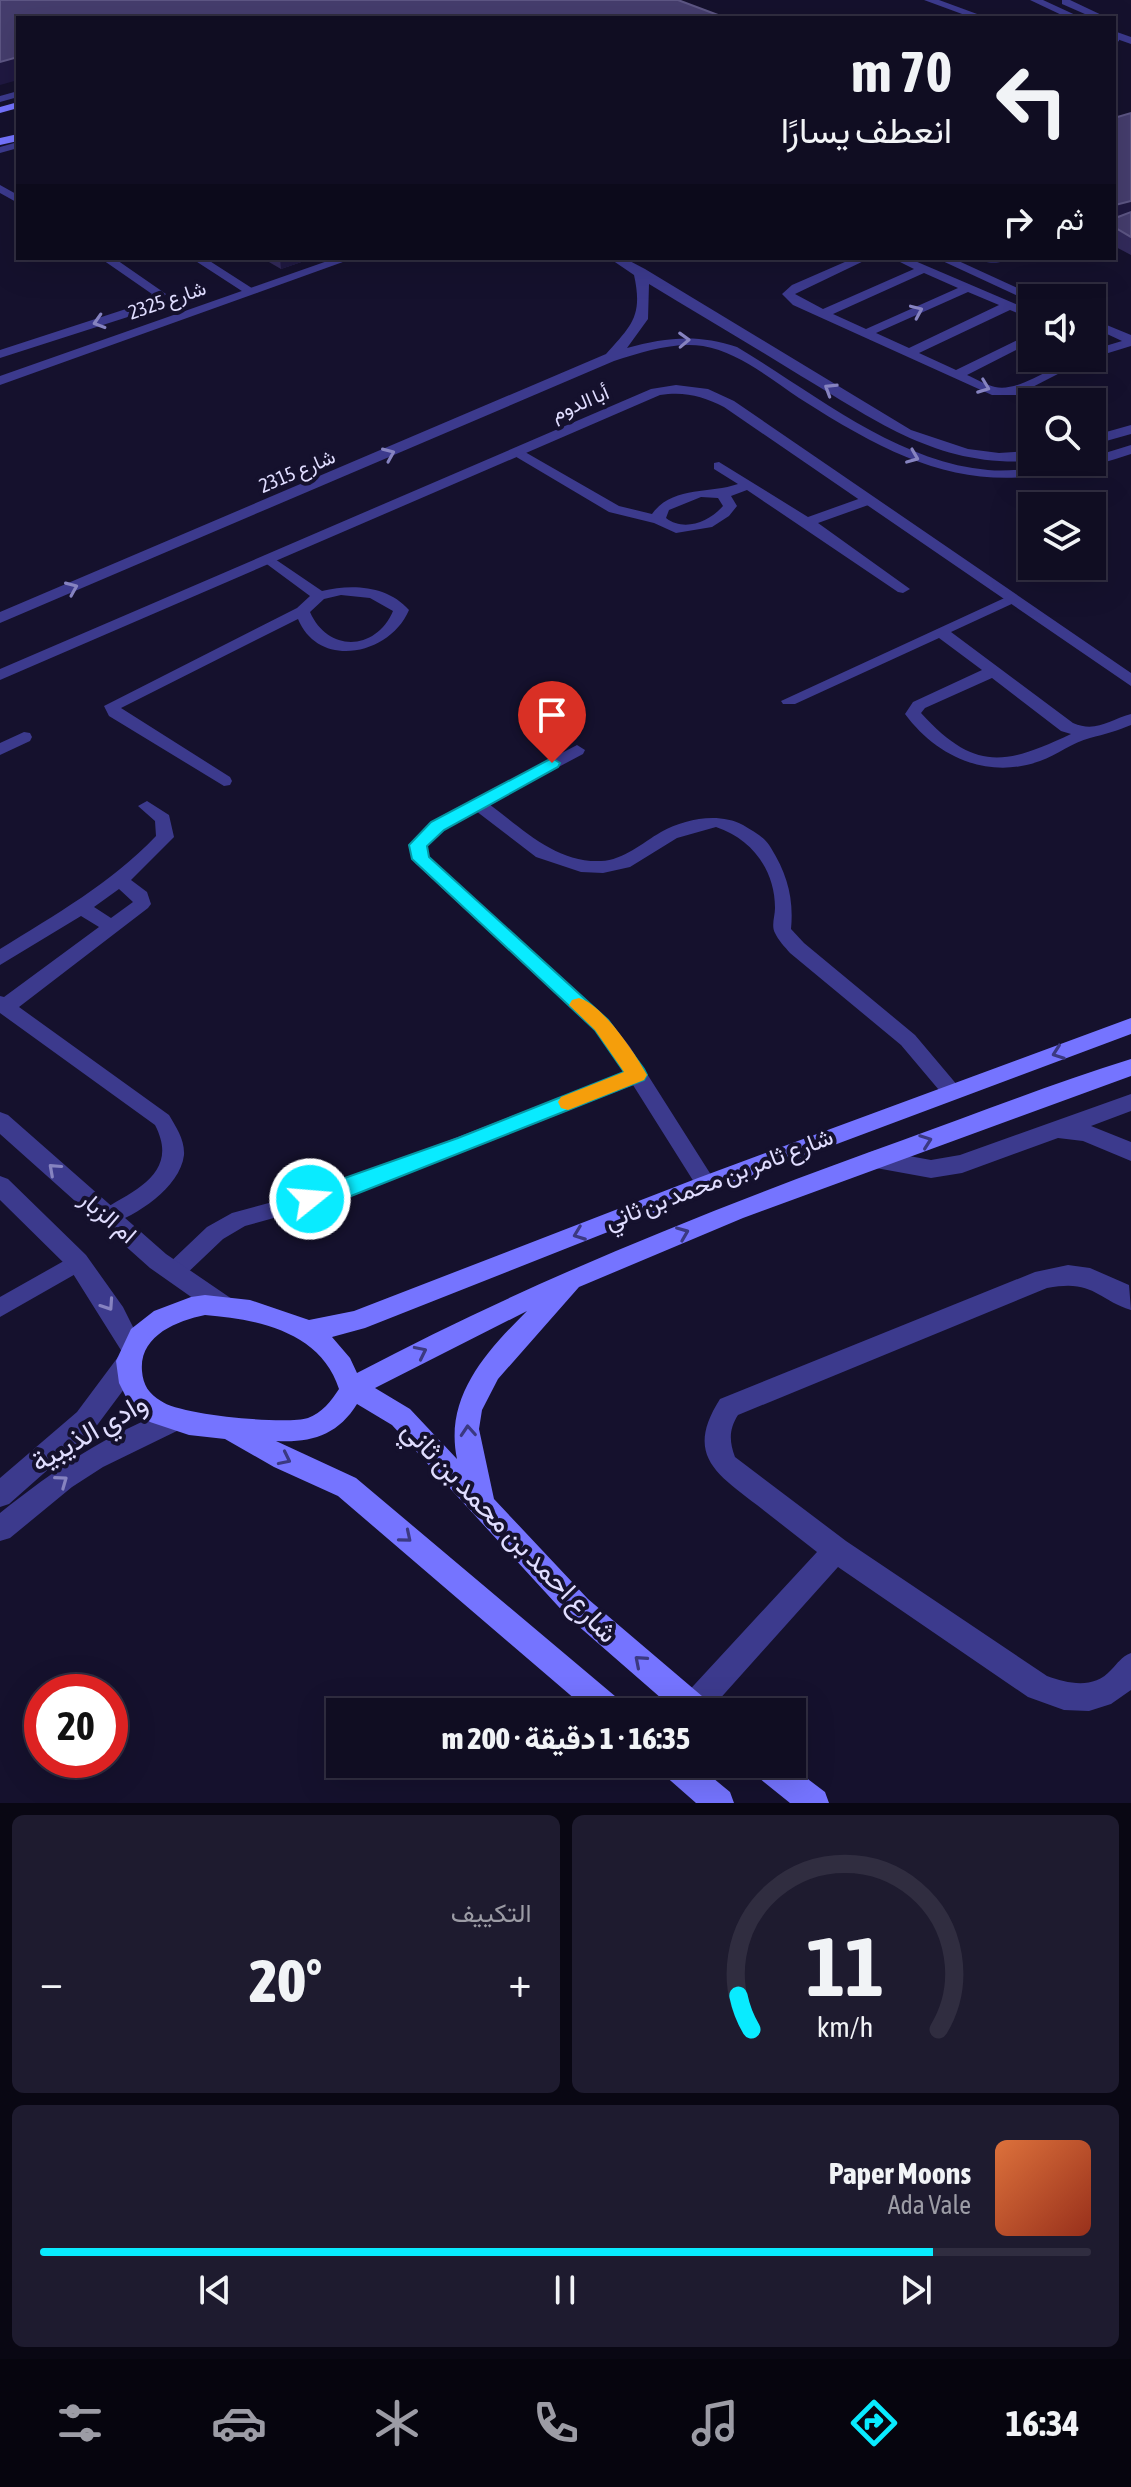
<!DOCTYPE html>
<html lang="ar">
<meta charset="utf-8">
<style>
:root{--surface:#100d22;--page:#1e1b2f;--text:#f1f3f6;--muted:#9c9ca5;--line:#302d40;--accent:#09ebff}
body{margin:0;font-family:"Asap Condensed",Vazirmatn,sans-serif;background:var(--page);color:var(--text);direction:rtl;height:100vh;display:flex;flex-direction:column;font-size:30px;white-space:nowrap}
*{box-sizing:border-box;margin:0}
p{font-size:26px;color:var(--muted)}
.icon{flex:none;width:44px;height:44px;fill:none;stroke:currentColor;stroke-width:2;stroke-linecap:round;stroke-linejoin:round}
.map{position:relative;height:1803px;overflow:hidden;direction:ltr}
.details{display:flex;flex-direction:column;gap:12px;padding:12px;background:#090713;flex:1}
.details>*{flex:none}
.guide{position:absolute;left:16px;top:16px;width:1100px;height:244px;border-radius:0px;box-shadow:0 8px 32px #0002,0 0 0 2px var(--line);direction:rtl;background:#100d22;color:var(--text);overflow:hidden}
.fabs{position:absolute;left:1018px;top:284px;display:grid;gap:16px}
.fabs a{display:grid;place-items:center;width:88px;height:88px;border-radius:0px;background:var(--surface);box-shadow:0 8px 32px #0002,0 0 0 2px var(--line);font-size:40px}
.speed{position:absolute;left:24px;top:1674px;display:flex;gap:16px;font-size:40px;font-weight:700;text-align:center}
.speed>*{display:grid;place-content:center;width:104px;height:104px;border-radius:50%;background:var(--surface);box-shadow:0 8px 32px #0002,0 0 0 2px var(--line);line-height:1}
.speed .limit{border:12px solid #d22;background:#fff;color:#111}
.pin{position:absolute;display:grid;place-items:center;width:68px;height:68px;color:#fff;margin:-82px -34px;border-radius:50% 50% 50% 0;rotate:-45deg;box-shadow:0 0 8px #0007}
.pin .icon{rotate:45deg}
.me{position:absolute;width:88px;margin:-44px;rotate:73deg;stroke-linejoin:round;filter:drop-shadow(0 0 6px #0008)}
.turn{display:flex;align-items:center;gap:28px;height:168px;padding:0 32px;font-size:36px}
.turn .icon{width:104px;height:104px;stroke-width:2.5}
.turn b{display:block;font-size:56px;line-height:68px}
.then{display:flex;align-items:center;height:76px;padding:0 32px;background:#0003;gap:16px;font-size:30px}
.big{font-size:60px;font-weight:800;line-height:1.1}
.details .card{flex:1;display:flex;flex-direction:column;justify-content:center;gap:12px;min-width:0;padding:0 28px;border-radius:12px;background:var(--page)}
.details .dial{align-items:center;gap:0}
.dial svg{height:208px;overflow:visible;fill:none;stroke:var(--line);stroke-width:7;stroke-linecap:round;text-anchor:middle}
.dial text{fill:var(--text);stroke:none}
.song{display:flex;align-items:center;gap:24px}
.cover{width:96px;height:96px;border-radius:12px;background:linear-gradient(135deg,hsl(20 70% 55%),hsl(10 70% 35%))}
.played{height:8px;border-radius:4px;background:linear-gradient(90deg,var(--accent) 85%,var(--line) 85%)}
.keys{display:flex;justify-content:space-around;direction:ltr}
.heat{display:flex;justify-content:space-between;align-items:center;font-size:44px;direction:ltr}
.details .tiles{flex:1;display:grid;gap:12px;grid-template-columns:1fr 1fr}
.card:last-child{grid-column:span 2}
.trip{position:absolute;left:326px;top:1698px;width:480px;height:80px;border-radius:0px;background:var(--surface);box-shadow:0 8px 32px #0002,0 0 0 2px var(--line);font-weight:800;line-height:80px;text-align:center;direction:rtl}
.tabs{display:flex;height:128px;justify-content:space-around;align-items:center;background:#06050e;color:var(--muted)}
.tabs .icon{width:56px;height:56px}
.tabs .on{color:var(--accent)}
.tabs b{font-size:36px;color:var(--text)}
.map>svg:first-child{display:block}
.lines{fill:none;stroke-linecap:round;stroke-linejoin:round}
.lane{fill:#3c3a8d;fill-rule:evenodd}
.street{fill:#3c3a8d;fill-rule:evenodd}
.secondary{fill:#7574ff;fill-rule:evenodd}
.wall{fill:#322a5b}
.shaded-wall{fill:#1f1841}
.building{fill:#453d6d;stroke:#5d5684;stroke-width:2}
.oneway{stroke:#8683c0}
.oneway2{stroke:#3b3981}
.route{fill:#09ebff;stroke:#0699a6;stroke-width:2}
.slow{fill:#f59e0b}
.labels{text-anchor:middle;stroke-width:8;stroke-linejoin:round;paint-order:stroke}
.far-street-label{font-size:20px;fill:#e0ddff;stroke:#15112d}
.street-label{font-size:24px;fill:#e0ddff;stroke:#15112d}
.near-street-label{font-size:28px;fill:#e0ddff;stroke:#15112d}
</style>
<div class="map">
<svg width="1131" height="1803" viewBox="0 0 1131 1803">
<rect width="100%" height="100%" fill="#15112d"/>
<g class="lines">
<path class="lane" d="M1114,32L1119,35V41L1114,44Z
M18,142V148L0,153V147Z
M0,185L18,195V203L0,193Z
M100,258H114L166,294L151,308L134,315L0,358V350L126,309L143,302L152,294Z
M191,258H205L258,292L248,295Z
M854,258H870L795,294L823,309L914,269L892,258H908L1032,311V319L1010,310L919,353L956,370L1032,333V342L967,375C976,379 986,385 995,387C1024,393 1057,358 1089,358L1017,395H992L793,305L782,294L792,285ZM924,273L958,288L866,329L833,314ZM968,292L999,305L909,348L876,333Z
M936,258H952L1039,298L1029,301Z
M975,258H1012C1004,264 983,264 975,258Z
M1092,319L1131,335V346L1092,358V350L1122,341L1092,327Z
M518,448L619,506L652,514C672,486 709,494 738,484L714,469V463L719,462L808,517L864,497H874V503L818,523L910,589L903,593L898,592L747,490L731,496L737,506L729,516L712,527L676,533L654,523L609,512L513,455V449ZM701,497L718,498L723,506C709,522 684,532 666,518L669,510Z
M269,555L322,591C351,584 387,585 409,610C390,655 319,670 298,619L121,708L230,777L232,781L230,785L224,786L109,716L104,706L297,608L310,596L264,562V556ZM341,595L370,598L393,611C376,651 328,653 310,612L324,599Z
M1011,595L1018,599L1016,602L951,632L1073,723C1096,733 1109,720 1131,714V725C1117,731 1105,734 1090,738C1073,742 1057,755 1040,761C988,780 937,757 905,714L913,702L982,670L939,638L795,704H783L781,701ZM992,678L1061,731L1071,734C1005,765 975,772 921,713L925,708Z
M24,732L30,733L32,737L30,741L0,755V743Z
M577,745L585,750L583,754L489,804C523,829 556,863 601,861C624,860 642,843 661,832C685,819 718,812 743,825C754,832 764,836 771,848C787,874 794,898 791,929L804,943L915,1035L958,1086L961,1091L958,1096H944L901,1045L790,953C785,947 778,940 775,933C771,926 775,916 775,908C775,870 752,839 716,827L677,838L630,867L603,873L581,872L536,857L476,811L443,830L427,846L429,857L609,1020L630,1047L713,1178L716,1184L713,1190L706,1192L699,1190L633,1085L346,1198L245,1226L223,1239L182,1278L174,1281L166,1278L163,1272L166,1266L207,1227L232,1213L335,1185L625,1072L595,1030L415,863L409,845L431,822Z
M147,801L169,815L174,837L131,880L147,892L151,904L148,908L19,1007L169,1115C176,1127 185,1140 184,1155C180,1188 136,1216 108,1225L101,1223L97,1217L101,1211C135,1190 180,1173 155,1125L0,1013V996L4,997L99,927L81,916L0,965V949C55,915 111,883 156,836L155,821L138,806ZM119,889L133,902L111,918L94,907Z
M78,1253L86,1256L89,1262L86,1268L0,1317V1297Z"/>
<path class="street" d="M924,0H939L988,18H973Z
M1030,0H1043L1082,18H1068Z
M1062,0H1070L1108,18H1094L1062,4Z
M1114,31L1131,37V44L1114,38Z
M18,91V97L0,102V96Z
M336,258H354L0,385V376Z
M609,258H624L645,269L911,430L968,449L999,453L1032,451V461C938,467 878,422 801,376C751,345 700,315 649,284L648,319L627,348C666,337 699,334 737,347C814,393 896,462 988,470C1024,473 1057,462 1092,462V457L1131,445V454C989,501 921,476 799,398C771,379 738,352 703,346C673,342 643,352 614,361L0,623V612L606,354C632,325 643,316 634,275Z
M676,385L708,389L734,401L1131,673V686L724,407C703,396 684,391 660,395L0,680V669L651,389Z
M1131,425V434L1092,445V436Z
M1131,1094V1111L1091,1126L1131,1142V1161L1083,1141L1058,1138L962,1173L931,1178L876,1168L868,1165L865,1159L868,1153L876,1150L931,1160L960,1155Z
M0,1112L8,1115L166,1254L232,1299L235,1306L232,1313L223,1316L214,1313L150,1268L0,1134Z
M0,1176L8,1179L86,1255L123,1307L143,1347L140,1355L134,1357L140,1365L136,1373L95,1428L9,1504L0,1507V1478L77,1412L118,1357L124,1355L70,1269L0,1200Z
M1068,1265L1090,1268L1129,1285L1131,1310C1095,1298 1093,1279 1047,1288L738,1415C729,1429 729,1441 735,1457L846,1541L1047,1676C1069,1684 1094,1689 1111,1670C1118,1663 1121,1657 1131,1653V1690L1111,1704L1089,1711L1064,1710L1028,1697L838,1567L708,1712H681L678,1707L683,1697L817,1552C797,1536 777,1521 757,1505C715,1473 685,1454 720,1399L1035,1272Z
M174,1409L183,1412L187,1420L183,1428L103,1467L72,1487L10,1538L0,1541V1513C54,1470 109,1432 174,1409Z"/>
<path class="secondary" d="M18,102V108L0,113V107Z
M18,134V141L0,145V138Z
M1131,1018V1034L714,1190L365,1328L332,1337L350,1358L357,1373C533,1280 716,1207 903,1140C978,1113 1054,1083 1131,1059V1076L743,1218L579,1287L498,1379L482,1410L479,1429L494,1499L588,1599L709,1702L714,1712H677L568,1617L392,1425L357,1404C338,1435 311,1443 276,1441L356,1478L622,1702L627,1712H590L338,1496L274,1467L225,1439L189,1435L150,1422L131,1407L119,1383L116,1361L131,1329L154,1311L191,1297L205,1295L250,1300L309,1320L354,1311L698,1178ZM527,1311C486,1352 444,1397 457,1459L410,1409L375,1388ZM205,1315C257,1319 321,1332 339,1389C331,1401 322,1413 308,1418C286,1425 179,1415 161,1401C149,1394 143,1385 142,1371C139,1336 176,1321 205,1315Z
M658,1764H696L730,1792L734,1803H696L663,1774Z
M749,1764H788L825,1792L829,1803H790L754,1774Z"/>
</g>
<path class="wall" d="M1131,113V255L1114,246V118Z
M262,258H313L281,269Z"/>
<path class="shaded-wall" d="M18,57V80L0,85V62Z
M1131,201V213L1114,220L1115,205Z
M280,258H313L281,269Z"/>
<path class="building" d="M0,0H678L726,18H18V57L0,62Z
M1131,113V201L1115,205L1114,214L1118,217L1131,212V237L1114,227V118Z"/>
<defs><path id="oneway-chevron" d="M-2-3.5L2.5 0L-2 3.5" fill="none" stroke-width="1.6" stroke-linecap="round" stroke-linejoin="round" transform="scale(2)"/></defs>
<g class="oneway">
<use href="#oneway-chevron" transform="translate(917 311) rotate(-24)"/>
<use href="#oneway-chevron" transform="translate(99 322) rotate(163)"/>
<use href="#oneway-chevron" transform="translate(684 340) rotate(-2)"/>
<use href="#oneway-chevron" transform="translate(984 387) rotate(21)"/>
<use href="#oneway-chevron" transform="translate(830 389) rotate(-148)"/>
<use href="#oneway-chevron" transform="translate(389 454) rotate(-23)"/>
<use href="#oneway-chevron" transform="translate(913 457) rotate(22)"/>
<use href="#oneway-chevron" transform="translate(72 588) rotate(-23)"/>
<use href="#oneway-chevron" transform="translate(54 1169) rotate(-138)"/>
<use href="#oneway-chevron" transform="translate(108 1305) rotate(56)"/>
<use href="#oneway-chevron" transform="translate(62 1481) rotate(-36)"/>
</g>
<g class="oneway2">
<use href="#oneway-chevron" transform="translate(1058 1053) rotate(160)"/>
<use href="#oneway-chevron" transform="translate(926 1141) rotate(-20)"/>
<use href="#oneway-chevron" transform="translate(683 1233) rotate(-22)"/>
<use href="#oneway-chevron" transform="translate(579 1234) rotate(159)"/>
<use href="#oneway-chevron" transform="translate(421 1352) rotate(-26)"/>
<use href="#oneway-chevron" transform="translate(468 1431) rotate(-94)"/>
<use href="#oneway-chevron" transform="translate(285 1459) rotate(26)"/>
<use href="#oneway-chevron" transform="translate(406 1537) rotate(40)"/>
<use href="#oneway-chevron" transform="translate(640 1661) rotate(-139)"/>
</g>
<path class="route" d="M552,758L560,763L558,767L444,830L427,846L429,857L608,1020L644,1069L647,1075L644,1080L346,1198L310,1208L302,1205L299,1199L302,1193L458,1138L624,1072L595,1030L412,859L409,845L431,822Z"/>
<path class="slow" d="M579,998C603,1005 635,1053 647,1075L644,1080L568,1110L561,1108L558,1102L561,1097L624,1072L595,1030L569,1005L572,1000Z"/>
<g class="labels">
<g class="far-street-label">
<text transform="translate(167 300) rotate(-19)" y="7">شارع 2325</text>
<text transform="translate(580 403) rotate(-23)" y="7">أبا الدوم</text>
<text transform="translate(297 471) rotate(-23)" y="7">شارع 2315</text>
</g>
<g class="street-label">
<text transform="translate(719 1179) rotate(-21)" y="8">شارع ثامر بن محمد بن ثاني</text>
<text transform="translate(108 1217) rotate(41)" y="8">ام الزبار</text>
</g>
<g class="near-street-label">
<text transform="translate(89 1432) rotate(-30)" y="10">وادي الذيبية</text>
<text transform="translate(510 1531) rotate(46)" y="10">شارع احمد بن محمد بن ثاني</text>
</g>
</g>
</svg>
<div class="fabs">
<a><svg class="icon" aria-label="sound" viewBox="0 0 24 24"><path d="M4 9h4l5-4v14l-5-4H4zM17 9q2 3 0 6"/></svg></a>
<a><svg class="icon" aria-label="search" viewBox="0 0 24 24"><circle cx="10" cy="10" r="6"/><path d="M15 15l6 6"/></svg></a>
<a><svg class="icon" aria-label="layers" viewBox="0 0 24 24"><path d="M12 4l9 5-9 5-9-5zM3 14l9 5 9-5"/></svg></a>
</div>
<div class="speed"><div class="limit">20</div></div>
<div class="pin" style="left:552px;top:763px;background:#d93025"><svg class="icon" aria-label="arrive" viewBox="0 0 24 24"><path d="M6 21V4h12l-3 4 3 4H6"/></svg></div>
<svg class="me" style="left:310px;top:1199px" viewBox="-20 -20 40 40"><circle r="17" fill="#09ebff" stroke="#fff" stroke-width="3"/><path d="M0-11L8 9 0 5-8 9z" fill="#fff"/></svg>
<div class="trip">16:35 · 1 دقيقة · 200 m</div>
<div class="guide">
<div class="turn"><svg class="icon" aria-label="left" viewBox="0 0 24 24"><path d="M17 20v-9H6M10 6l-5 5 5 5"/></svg><div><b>70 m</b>انعطف يسارًا</div></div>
<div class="then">ثم<svg class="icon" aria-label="right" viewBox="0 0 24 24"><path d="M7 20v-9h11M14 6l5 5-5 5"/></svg></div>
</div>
</div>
<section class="details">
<div class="tiles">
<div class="card dial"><svg viewBox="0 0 100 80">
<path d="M14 69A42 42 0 1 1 86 69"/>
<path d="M14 69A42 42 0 0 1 9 56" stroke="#09ebff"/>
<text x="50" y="56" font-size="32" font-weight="700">11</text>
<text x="50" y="72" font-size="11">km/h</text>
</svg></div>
<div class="card"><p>التكييف</p>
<div class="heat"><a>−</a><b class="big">20°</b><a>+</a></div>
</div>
<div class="card">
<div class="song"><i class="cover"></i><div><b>Paper Moons</b><p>Ada Vale</p></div></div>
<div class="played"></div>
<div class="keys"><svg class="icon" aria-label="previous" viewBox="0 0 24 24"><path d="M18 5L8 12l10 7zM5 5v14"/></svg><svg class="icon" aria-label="pause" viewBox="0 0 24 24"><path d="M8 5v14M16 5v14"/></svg><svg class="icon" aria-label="next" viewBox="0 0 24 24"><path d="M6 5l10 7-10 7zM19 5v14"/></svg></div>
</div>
</div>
</section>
<nav class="tabs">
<b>16:34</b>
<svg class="icon on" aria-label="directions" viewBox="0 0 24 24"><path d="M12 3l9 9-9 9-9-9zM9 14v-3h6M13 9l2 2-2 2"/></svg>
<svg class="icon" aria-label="music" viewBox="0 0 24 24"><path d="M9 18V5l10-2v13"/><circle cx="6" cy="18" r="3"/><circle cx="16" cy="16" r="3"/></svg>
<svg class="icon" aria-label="phone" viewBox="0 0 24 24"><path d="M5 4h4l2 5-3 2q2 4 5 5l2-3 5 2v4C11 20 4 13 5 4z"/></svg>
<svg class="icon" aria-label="climate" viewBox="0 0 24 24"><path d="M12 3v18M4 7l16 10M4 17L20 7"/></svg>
<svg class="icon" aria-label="car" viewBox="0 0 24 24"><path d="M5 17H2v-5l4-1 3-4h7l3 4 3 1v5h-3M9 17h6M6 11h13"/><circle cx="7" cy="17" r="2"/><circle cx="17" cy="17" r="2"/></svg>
<svg class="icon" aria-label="filters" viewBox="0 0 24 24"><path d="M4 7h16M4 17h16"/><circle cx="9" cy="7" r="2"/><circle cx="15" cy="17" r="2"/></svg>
</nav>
